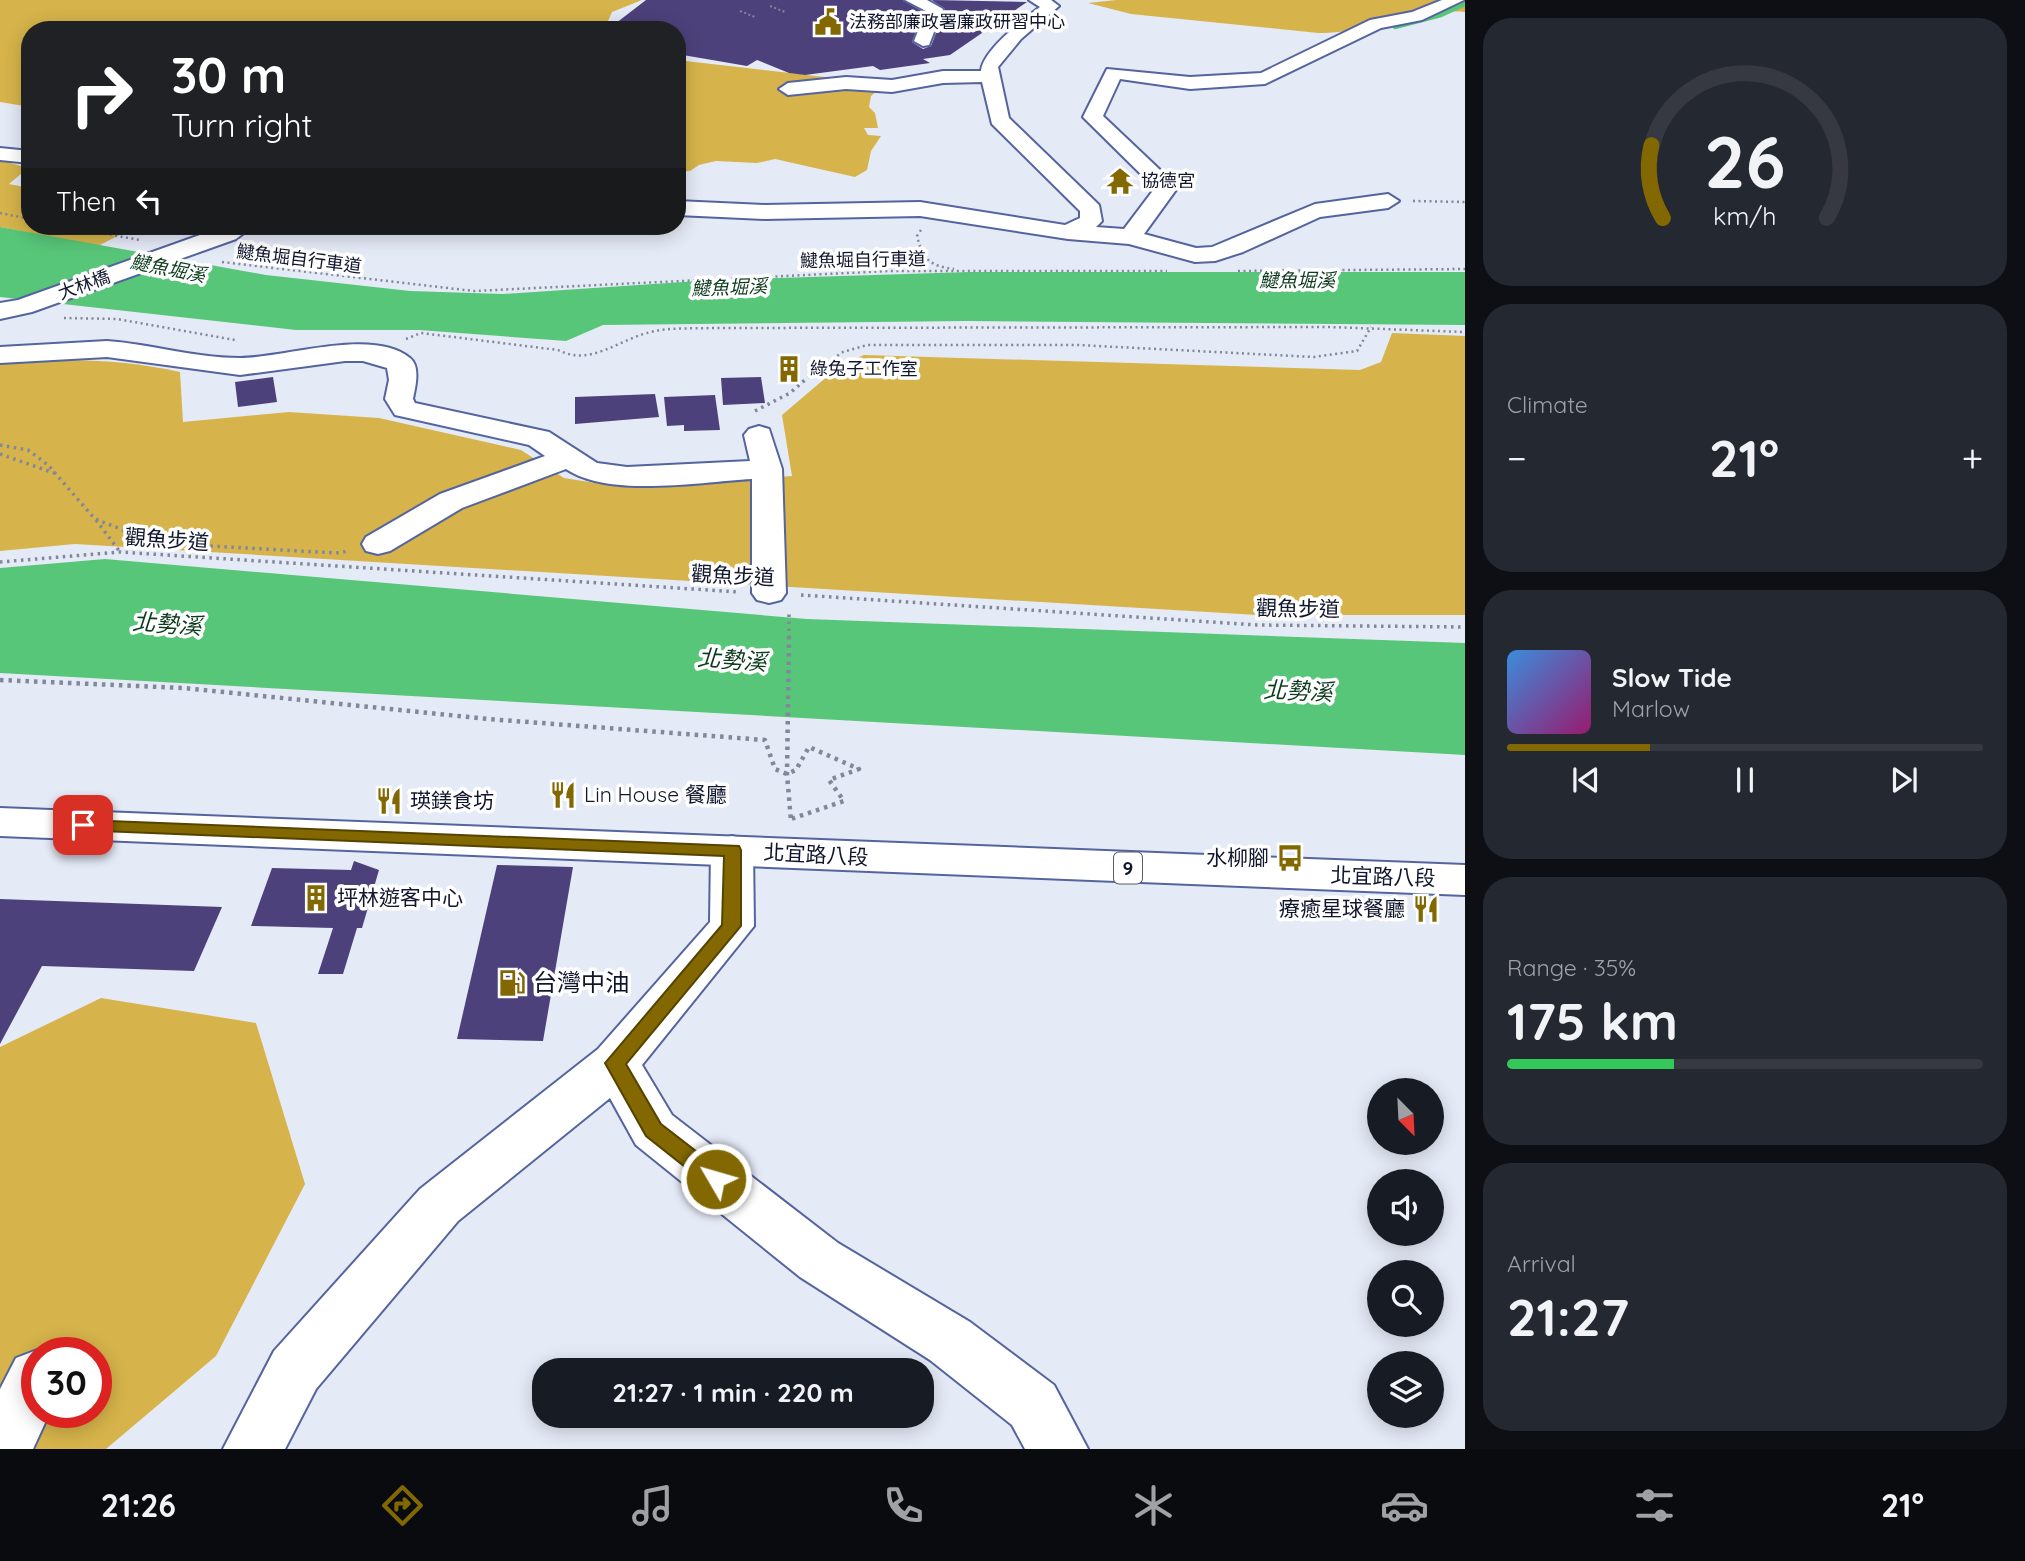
<!DOCTYPE html>
<meta charset="utf-8">
<style>
:root{--surface:#171b24;--page:#242831;--text:#f1f3f6;--muted:#9ea1a6;--line:#363941;--accent:#836801}
body{margin:0;font-family:Quicksand,"Noto Sans TC",sans-serif;background:var(--page);color:var(--text);height:100vh;display:flex;flex-direction:column;font-size:26px;white-space:nowrap}
*{box-sizing:border-box;margin:0}
p{font-size:23px;color:var(--muted)}
.icon{flex:none;width:38px;height:38px;fill:none;stroke:currentColor;stroke-width:2;stroke-linecap:round;stroke-linejoin:round}
.map{position:relative;flex:1;overflow:hidden}
.drawer{display:flex;flex-direction:column;gap:18px;padding:18px;background:#0d0f14;width:560px}
.drawer>*{flex:none}
.hud{position:absolute;left:21px;top:21px;width:665px;height:214px;border-radius:28px;box-shadow:0 4px 18px #0003;background:#202124;color:#fff;overflow:hidden}
.needle{width:46px;rotate:156deg}
.tools{position:absolute;left:1367px;top:1078px;display:grid;gap:14px}
.tools a{display:grid;place-items:center;width:77px;height:77px;border-radius:50%;background:var(--surface);box-shadow:0 4px 18px #0003;font-size:35px}
.speed{position:absolute;left:21px;top:1337px;display:flex;gap:14px;font-size:35px;font-weight:700;text-align:center}
.speed>*{display:grid;place-content:center;width:91px;height:91px;border-radius:50%;background:var(--surface);box-shadow:0 4px 18px #0003;line-height:1}
.speed .limit{border:10px solid #d22;background:#fff;color:#111}
.pin{position:absolute;display:grid;place-items:center;width:60px;height:60px;color:#fff;margin:-30px;border-radius:14px;box-shadow:0 4px 10px #0006}
.me{position:absolute;width:77px;margin:-38px;rotate:308deg;stroke-linejoin:round;filter:drop-shadow(0 0 5px #0008)}
.turn{display:flex;align-items:center;gap:24px;height:147px;padding:0 35px;font-size:32px}
.turn .icon{width:91px;height:91px;stroke-width:2.5}
.turn b{display:block;font-size:49px;line-height:60px}
.then{display:flex;align-items:center;height:66px;padding:0 35px;background:#0003;gap:14px;font-size:26px}
.big{font-size:52px;font-weight:700;line-height:1.1}
.drawer .widget{flex:1;display:flex;flex-direction:column;justify-content:center;gap:10px;min-width:0;padding:0 24px;border-radius:28px;background:var(--page)}
.drawer .dial{align-items:center;gap:0}
.dial svg{height:182px;overflow:visible;fill:none;stroke:var(--line);stroke-width:7;stroke-linecap:round;text-anchor:middle}
.dial text{fill:var(--text);stroke:none}
.song{display:flex;align-items:center;gap:21px}
.cover{width:84px;height:84px;border-radius:10px;background:linear-gradient(135deg,hsl(210 70% 55%),hsl(320 70% 35%))}
.played{height:7px;border-radius:4px;background:linear-gradient(90deg,var(--accent) 30%,var(--line) 30%)}
.keys{display:flex;justify-content:space-around;direction:ltr}
.heat{display:flex;justify-content:space-between;align-items:center;font-size:38px;direction:ltr}
.charge{height:10px;border-radius:5px;background:linear-gradient(90deg,#34c759 35%,var(--line) 0)}
.trip{position:absolute;left:532px;top:1358px;width:402px;height:70px;border-radius:28px;background:var(--surface);box-shadow:0 4px 18px #0003;font-weight:700;line-height:70px;text-align:center}
.dock{display:flex;height:112px;justify-content:space-around;align-items:center;background:#090b0e;color:var(--muted)}
.dock .icon{width:49px;height:49px}
.dock .current{color:var(--accent)}
.dock b{font-size:32px;color:var(--text)}
main{display:flex;flex:1;min-height:0}
.map>svg:first-child{display:block}
.green{fill:#d6b44b;fill-rule:evenodd}
.water{fill:#58c679}
.lines{fill:none;stroke-linecap:round;stroke-linejoin:round}
.stream{stroke:#58c679;stroke-width:4.5}
.building{fill:#4d417b}
.minor-casing{stroke:#54649e;stroke-width:4}
.major-casing{stroke:#54649e;stroke-width:4}
.path-far3{stroke:#828799;stroke-width:2;stroke-dasharray:2 2.5;stroke-linecap:butt}
.path-far2{stroke:#828799;stroke-width:2.5;stroke-dasharray:2 3.5;stroke-linecap:butt}
.path-far1{stroke:#828799;stroke-width:3.5;stroke-dasharray:2.5 4.5;stroke-linecap:butt}
.path{stroke:#828799;stroke-width:4.5;stroke-dasharray:3.5 5;stroke-linecap:butt}
.minor{fill:#fff;fill-rule:evenodd}
.major{fill:#fff;fill-rule:evenodd}
.route{fill:#836801;stroke:#554401;stroke-width:2}
.labels{text-anchor:middle;stroke-width:7;stroke-linejoin:round;paint-order:stroke}
.far-poi-label{font-size:18px;fill:#10162d;stroke:#fff;text-anchor:start}
.far-street-label{font-size:18px;fill:#10162d;stroke:#fff}
.far-water-label{font-size:19px;font-style:italic;fill:#0d3b1d;stroke:#fff}
.shield{fill:#fff;stroke:#585c6c;stroke-width:2}
.shield-label{font-size:19px;font-weight:bold;fill:#10162d}
.street-label{font-size:21px;fill:#10162d;stroke:#fff}
.poi-label{font-size:21px;fill:#10162d;stroke:#fff;text-anchor:start}
.water-label{font-size:23px;font-style:italic;fill:#0d3b1d;stroke:#fff}
.near-poi-label{font-size:24px;fill:#10162d;stroke:#fff;text-anchor:start}
</style>
<main>
<div class="map">
<svg width="1465" height="1449" viewBox="0 0 1465 1449">
<rect width="100%" height="100%" fill="#e5eaf7"/>
<path class="green" d="M0,0H642L612,12L604,30H30V107L0,102Z
M1116,0H1458L1465,1V12C1415,8 1370,34 1318,33L1131,14L1088,3Z
M677,60L885,84L871,96L869,107L875,113L878,128H864L868,135L881,136L871,151L867,170L855,177L775,159L757,163L716,161L699,165L690,171L677,172Z
M0,160L28,168L9,184L30,188V226H137L98,246L0,227Z
M1392,333L1465,336V615H1257L75,544L0,551V364C64,358 117,358 180,372L183,422L289,412L379,418L521,450L564,478L621,487L792,476L782,415L842,364L864,355L1360,370L1381,362Z
M101,998L256,1023L305,1184L216,1356L106,1449H0V1047ZM37,1353H96V1412H37Z"/>
<path class="water" d="M0,227L266,275L410,291L503,294L713,280L970,272H1465V325L967,321L603,325L566,341L419,330H296L0,297Z
M105,559L807,619L1465,643V755L0,673V568Z"/>
<g class="lines">
<path class="stream" d="M1395,27L1441,15L1465,4"/>
</g>
<path class="building" d="M646,0H903L923,12L912,42L923,49L931,46L945,10L932,0L1027,2L950,55L923,59L930,63L880,70L873,66L805,75L789,73L757,60L747,66L677,54V30H607Z
M273,377L277,402L238,407L235,382Z
M761,377L765,403L723,405L721,378Z
M655,394L659,417L575,424V397Z
M715,395L720,430L684,431V425L667,426L664,397Z
M354,861L379,870L362,928H357L343,974H318L333,928L251,926L272,868L351,870Z
M497,865L573,867L543,1041L457,1039Z
M0,899L222,907L194,971L42,966L0,1044Z"/>
<g class="lines">
<defs>
<path id="minor" d="M905,0H927L943,9L929,45L923,46L914,41L926,11Z
M1029,0H1051L1059,6L1021,39L998,67L1009,118L1099,205L1102,221L1096,227L1124,229L1155,188L1083,117L1107,69L1190,77L1261,73L1370,20L1412,12L1442,0H1464L1422,20L1381,28L1265,84L1190,89L1120,79L1103,116L1178,187L1144,234L1196,248L1212,247L1315,204L1388,194L1399,201L1388,208L1320,217L1243,252L1215,261L1195,262L1129,244L1068,239L920,216L765,219L677,215V201L765,205L920,202L1065,225L1080,218V211L992,124L982,82L943,83L892,92L846,89L788,95L779,89L788,83L846,77L892,80L943,71H981C983,50 1023,20 1040,7Z
M0,148L30,151V163L0,160Z
M225,226H253L236,239L32,312L0,319V303L18,300Z
M107,341C151,344 195,358 240,358C284,358 373,327 410,358C421,367 415,388 413,399L415,403L549,432L597,463L627,467L750,461L744,435L749,429L759,426L769,429L782,469L786,593L781,600L769,603L757,600L752,593V479C700,482 609,498 566,469L462,508L390,551L378,554L366,551L362,544L366,537L440,494L545,456L529,445L395,415L385,399L389,380L387,368L363,361H345L240,375L107,357L0,363V347Z
M732,836L747,840L753,850L754,926L642,1065L672,1115L838,1243L970,1322L1054,1385L1088,1449H1025L1012,1425L930,1360L800,1277L636,1145L610,1098L458,1221L316,1389L285,1449H223L274,1351L420,1189L598,1049L710,922L711,850L717,840Z
M37,1350L45,1353H37V1412H50L33,1449H0V1389L16,1358Z"/>
<path id="major" d="M0,808L1465,865V895L0,836Z"/>
</defs>
<use href="#minor" class="minor-casing"/>
<use href="#major" class="major-casing"/>
<path class="path-far3" d="M770,6L785,12
M740,11L755,17"/>
<path class="path-far2" d="M1413,201L1465,202
M0,213L30,219
M61,226L140,240
M921,230L917,236C923,260 930,266 954,269
M222,262L474,291L889,271H1167
M1238,271L1465,269
M64,318L117,319L235,340
M406,339L421,333L558,350C591,367 619,339 651,332C670,327 691,329 711,328L1329,327L1465,332
M819,368L843,352L867,345H1078L1314,357L1357,351L1371,327"/>
<path class="path-far1" d="M755,411L790,393L821,366
M0,445L28,450L48,465L95,519L157,543L336,553L350,551
M0,454L54,473
M96,520L120,552
M0,562L120,552L739,592
M801,595L1257,625L1465,627
M789,638V613"/>
<path class="path" d="M789,636L787,774L791,821
M0,680L184,688L488,719L765,740L775,769L787,774L796,770L809,747L859,769L829,780L844,801L791,819"/>
<use href="#minor" class="minor"/>
<use href="#major" class="major"/>
</g>
<path class="route" d="M83,820L739,846L741,850V926L626,1064L661,1124L723,1172L727,1179L723,1185L716,1188L708,1185L646,1136L605,1063L722,925L724,856L77,830L74,825Z"/>
<defs>
<symbol id="civic-bare" viewBox="-9 -9 18 18"><path d="M-.6-6.5H3V-4.5H.6V-3L4-1V1h2V6H-6V1h2V-1L-.6-3ZM-1.2 2.5V6h2.4V2.5Z" fill="#836801" stroke="#fff" stroke-width="2.5" paint-order="stroke"/></symbol>
<symbol id="temple-bare" viewBox="-9 -9 18 18"><path d="M0-6L5-2H3V0L6.5 2.5H4V6H1.5V3h-3V6H-4V2.5H-6.5L-3 0V-2H-5Z" fill="#836801" stroke="#fff" stroke-width="2.5" paint-order="stroke"/></symbol>
<symbol id="building-bare" viewBox="-9 -9 18 18"><path d="M-4-6H4V6H1V3H-1V6H-4ZM-2.5-4.3h1.7v1.8h-1.7ZM.8-4.3h1.7v1.8H.8ZM-2.5-1h1.7V.8h-1.7ZM.8-1h1.7V.8H.8Z" fill="#836801" stroke="#fff" stroke-width="2.5" paint-order="stroke"/></symbol>
<symbol id="restaurant-bare" viewBox="-9 -9 18 18"><path d="M-5-6h1v4h1v-4h1v4h1v-4h1v5L-1.5 .5V6h-2V.5L-5-1ZM5-6V6H3V1.5H1.5Q1.5-4 5-6Z" fill="#836801" stroke="#fff" stroke-width="2.5" paint-order="stroke"/></symbol>
<symbol id="bus-bare" viewBox="-9 -9 18 18"><path d="M-5-6H5V4H4V6H2V4H-2V6H-4V4H-5ZM-3.5-4V0h7V-4ZM-3.5 1.2v1.5H-2V1.2ZM2 1.2v1.5H3.5V1.2Z" fill="#836801" stroke="#fff" stroke-width="2.5" paint-order="stroke"/></symbol>
<symbol id="fuel-bare" viewBox="-9 -9 18 18"><path d="M-5.5-6h7V0h2V4h1.3V-2.5L3-4.5l.8-.8L6-3V5H2.5V1h-1V6h-7ZM-4.2-4.7v3.2H.2V-4.7Z" fill="#836801" stroke="#fff" stroke-width="2.5" paint-order="stroke"/></symbol>
</defs>
<g fill-rule="evenodd">
<use href="#civic-bare" x="809" y="3" width="38" height="38"/>
<use href="#temple-bare" x="1101" y="162" width="38" height="38"/>
<use href="#building-bare" x="770" y="350" width="38" height="38"/>
<use href="#restaurant-bare" x="544" y="776" width="38" height="38"/>
<use href="#restaurant-bare" x="370" y="782" width="38" height="38"/>
<use href="#bus-bare" x="1271" y="839" width="38" height="38"/>
<use href="#building-bare" x="297" y="879" width="38" height="38"/>
<use href="#restaurant-bare" x="1407" y="890" width="38" height="38"/>
<use href="#fuel-bare" x="493" y="964" width="38" height="38"/>
</g>
<g class="labels">
<g class="far-poi-label">
<text x="849" y="28">法務部廉政署廉政研習中心</text>
<text x="1141" y="187">協德宮</text>
<text x="810" y="375">綠兔子工作室</text>
</g>
<g class="far-street-label">
<text transform="translate(299 259) rotate(7)" y="6">𩻸魚堀自行車道</text>
<text transform="translate(863 260) rotate(-1)" y="6">𩻸魚堀自行車道</text>
<text transform="translate(84 285) rotate(-20)" y="6">大林橋</text>
</g>
<g class="far-water-label">
<text transform="translate(168 268) rotate(11)" y="7">𩻸魚堀溪</text>
<text x="1297" y="287">𩻸魚堀溪</text>
<text transform="translate(729 287) rotate(-2)" y="7">𩻸魚堀溪</text>
</g>
<rect class="shield" x="1114" y="852.5" width="28" height="31" rx="5"/>
<g class="shield-label">
<text x="1128" y="875">9</text>
</g>
<g class="street-label">
<text transform="translate(167 540) rotate(4)" y="7">觀魚步道</text>
<text transform="translate(733 576) rotate(3)" y="7">觀魚步道</text>
<text transform="translate(1298 609) rotate(1)" y="7">觀魚步道</text>
<text transform="translate(816 855) rotate(3)" y="7">北宜路八段</text>
<text transform="translate(1383 877) rotate(2)" y="7">北宜路八段</text>
</g>
<g class="poi-label">
<text x="584" y="802">Lin House 餐廳</text>
<text x="410" y="808">瑛鎂食坊</text>
<text x="1269" y="865" text-anchor="end">水柳腳</text>
<text x="337" y="905">坪林遊客中心</text>
<text x="1405" y="916" text-anchor="end">療癒星球餐廳</text>
</g>
<g class="water-label">
<text transform="translate(167 624) rotate(4)" y="8">北勢溪</text>
<text transform="translate(732 660) rotate(4)" y="8">北勢溪</text>
<text transform="translate(1298 691) rotate(2)" y="8">北勢溪</text>
</g>
<g class="near-poi-label">
<text x="533" y="991">台灣中油</text>
</g>
</g>
</svg>
<div class="tools">
<a><svg class="needle" viewBox="-14 -14 28 28"><path d="M0-13l5 13h-10z" fill="#e53935"/><path d="M0 13l5-13h-10z" fill="#9ea1a6"/></svg></a>
<a><svg class="icon" aria-label="sound" viewBox="0 0 24 24"><path d="M4 9h4l5-4v14l-5-4H4zM17 9q2 3 0 6"/></svg></a>
<a><svg class="icon" aria-label="search" viewBox="0 0 24 24"><circle cx="10" cy="10" r="6"/><path d="M15 15l6 6"/></svg></a>
<a><svg class="icon" aria-label="layers" viewBox="0 0 24 24"><path d="M12 4l9 5-9 5-9-5zM3 14l9 5 9-5"/></svg></a>
</div>
<div class="speed"><div class="limit">30</div></div>
<div class="pin" style="left:83px;top:825px;background:#d93025"><svg class="icon" aria-label="arrive" viewBox="0 0 24 24"><path d="M6 21V4h12l-3 4 3 4H6"/></svg></div>
<svg class="me" style="left:716px;top:1179px" viewBox="-20 -20 40 40"><circle r="17" fill="#836801" stroke="#fff" stroke-width="3"/><path d="M0-11L8 9 0 5-8 9z" fill="#fff"/></svg>
<div class="trip">21:27 · 1 min · 220 m</div>
<div class="hud">
<div class="turn"><svg class="icon" aria-label="right" viewBox="0 0 24 24"><path d="M7 20v-9h11M14 6l5 5-5 5"/></svg><div><b>30 m</b>Turn right</div></div>
<div class="then">Then<svg class="icon" aria-label="left" viewBox="0 0 24 24"><path d="M17 20v-9H6M10 6l-5 5 5 5"/></svg></div>
</div>
</div>
<section class="drawer">
<div class="widget dial"><svg viewBox="0 0 100 80">
<path d="M14 69A42 42 0 1 1 86 69"/>
<path d="M14 69A42 42 0 0 1 9 37" stroke="#836801"/>
<text x="50" y="56" font-size="32" font-weight="700">26</text>
<text x="50" y="72" font-size="11">km/h</text>
</svg></div>
<div class="widget"><p>Climate</p>
<div class="heat"><a>−</a><b class="big">21°</b><a>+</a></div>
</div>
<div class="widget">
<div class="song"><i class="cover"></i><div><b>Slow Tide</b><p>Marlow</p></div></div>
<div class="played"></div>
<div class="keys"><svg class="icon" aria-label="previous" viewBox="0 0 24 24"><path d="M18 5L8 12l10 7zM5 5v14"/></svg><svg class="icon" aria-label="pause" viewBox="0 0 24 24"><path d="M8 5v14M16 5v14"/></svg><svg class="icon" aria-label="next" viewBox="0 0 24 24"><path d="M6 5l10 7-10 7zM19 5v14"/></svg></div>
</div>
<div class="widget"><p>Range · 35%</p><b class="big">175 km</b><div class="charge"></div></div>
<div class="widget"><p>Arrival</p><b class="big">21:27</b></div>
</section>
</main>
<nav class="dock">
<b>21:26</b>
<svg class="icon current" aria-label="directions" viewBox="0 0 24 24"><path d="M12 3l9 9-9 9-9-9zM9 14v-3h6M13 9l2 2-2 2"/></svg>
<svg class="icon" aria-label="music" viewBox="0 0 24 24"><path d="M9 18V5l10-2v13"/><circle cx="6" cy="18" r="3"/><circle cx="16" cy="16" r="3"/></svg>
<svg class="icon" aria-label="phone" viewBox="0 0 24 24"><path d="M5 4h4l2 5-3 2q2 4 5 5l2-3 5 2v4C11 20 4 13 5 4z"/></svg>
<svg class="icon" aria-label="climate" viewBox="0 0 24 24"><path d="M12 3v18M4 7l16 10M4 17L20 7"/></svg>
<svg class="icon" aria-label="car" viewBox="0 0 24 24"><path d="M5 17H2v-5l4-1 3-4h7l3 4 3 1v5h-3M9 17h6M6 11h13"/><circle cx="7" cy="17" r="2"/><circle cx="17" cy="17" r="2"/></svg>
<svg class="icon" aria-label="filters" viewBox="0 0 24 24"><path d="M4 7h16M4 17h16"/><circle cx="9" cy="7" r="2"/><circle cx="15" cy="17" r="2"/></svg>
<b>21°</b>
</nav>
